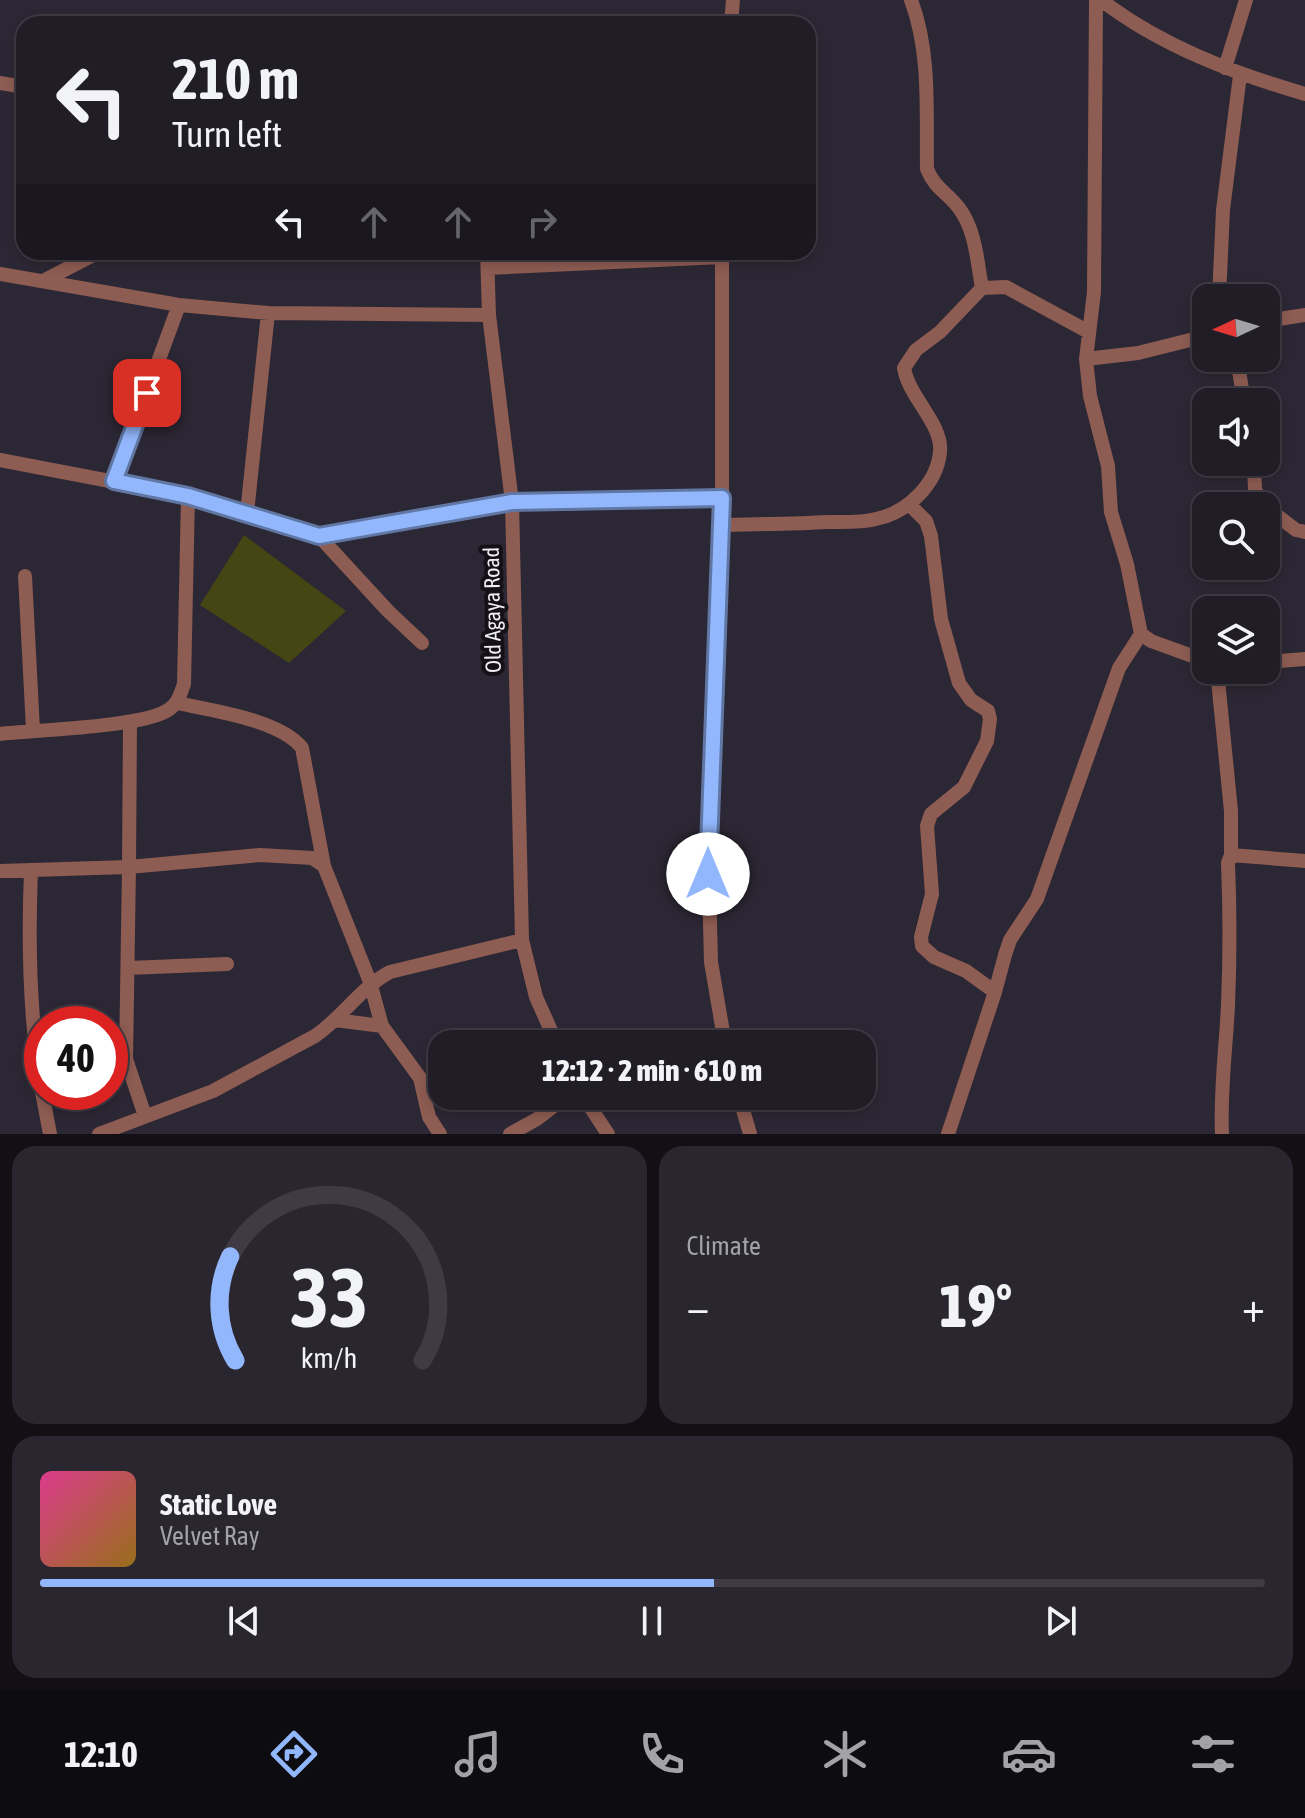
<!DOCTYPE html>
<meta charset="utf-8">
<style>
:root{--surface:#211d27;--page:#29262f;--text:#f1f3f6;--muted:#a2a2a7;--line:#3e3b44;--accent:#93b7fd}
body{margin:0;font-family:"Asap Condensed",sans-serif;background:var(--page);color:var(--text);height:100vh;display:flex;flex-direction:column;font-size:30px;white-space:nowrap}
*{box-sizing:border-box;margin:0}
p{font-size:26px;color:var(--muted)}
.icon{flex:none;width:44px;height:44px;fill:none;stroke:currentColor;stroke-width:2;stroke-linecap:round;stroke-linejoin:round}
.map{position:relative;height:1134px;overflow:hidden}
.panel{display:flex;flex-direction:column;gap:12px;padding:12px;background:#121015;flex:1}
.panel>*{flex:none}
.top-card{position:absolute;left:16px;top:16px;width:800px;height:244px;border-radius:24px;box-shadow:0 4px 12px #0003,0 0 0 2px var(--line);background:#211d27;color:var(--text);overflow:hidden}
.needle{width:52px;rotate:266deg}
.controls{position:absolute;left:1192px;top:284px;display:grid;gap:16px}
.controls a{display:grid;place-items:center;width:88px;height:88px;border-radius:16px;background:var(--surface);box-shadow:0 4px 12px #0003,0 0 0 2px var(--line);font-size:40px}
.speed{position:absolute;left:24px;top:1006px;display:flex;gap:16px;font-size:40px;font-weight:700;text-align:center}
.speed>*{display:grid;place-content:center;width:104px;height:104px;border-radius:50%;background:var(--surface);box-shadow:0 4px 12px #0003,0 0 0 2px var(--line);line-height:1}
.speed .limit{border:12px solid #d22;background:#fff;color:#111}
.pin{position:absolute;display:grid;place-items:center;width:68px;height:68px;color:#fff;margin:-34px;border-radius:16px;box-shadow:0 4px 12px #0006}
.me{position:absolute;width:88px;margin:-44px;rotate:0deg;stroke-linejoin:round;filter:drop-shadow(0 0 6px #0008)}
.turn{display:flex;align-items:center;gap:28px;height:168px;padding:0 24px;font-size:36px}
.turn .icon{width:104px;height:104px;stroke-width:2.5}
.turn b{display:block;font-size:56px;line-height:68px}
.lanes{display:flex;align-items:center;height:76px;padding:0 24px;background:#0003;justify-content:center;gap:40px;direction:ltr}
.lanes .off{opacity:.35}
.big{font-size:60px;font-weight:800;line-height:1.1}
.panel .tile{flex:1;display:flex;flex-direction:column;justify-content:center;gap:12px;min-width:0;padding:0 28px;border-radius:24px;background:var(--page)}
.panel .dial{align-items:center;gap:0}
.dial svg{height:208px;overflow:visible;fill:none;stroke:var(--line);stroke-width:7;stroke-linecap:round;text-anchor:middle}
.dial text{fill:var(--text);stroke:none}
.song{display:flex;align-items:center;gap:24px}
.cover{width:96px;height:96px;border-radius:12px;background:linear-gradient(135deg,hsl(330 70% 55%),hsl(40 70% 35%))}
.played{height:8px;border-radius:4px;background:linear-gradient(90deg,var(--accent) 55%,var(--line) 55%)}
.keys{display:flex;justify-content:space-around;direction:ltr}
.heat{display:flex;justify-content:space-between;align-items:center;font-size:44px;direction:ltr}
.panel .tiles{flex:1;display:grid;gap:12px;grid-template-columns:1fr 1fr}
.tile:last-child{grid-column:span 2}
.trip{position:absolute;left:428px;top:1030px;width:448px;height:80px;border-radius:24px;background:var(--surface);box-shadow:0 4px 12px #0003,0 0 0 2px var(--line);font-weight:800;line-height:80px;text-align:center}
.menu{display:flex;height:128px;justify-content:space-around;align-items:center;background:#0d0c10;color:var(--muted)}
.menu .icon{width:56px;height:56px}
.menu .current{color:var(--accent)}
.menu b{font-size:36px;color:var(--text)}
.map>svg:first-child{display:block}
.green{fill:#454613}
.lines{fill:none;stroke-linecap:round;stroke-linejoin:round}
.minor{stroke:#8d5c52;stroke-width:14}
.route-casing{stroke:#6077a4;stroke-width:20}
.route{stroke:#93b7fd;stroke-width:14}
.labels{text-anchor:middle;stroke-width:8;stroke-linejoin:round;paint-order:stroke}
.street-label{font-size:22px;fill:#efecf5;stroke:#131117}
</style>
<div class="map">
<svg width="1305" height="1134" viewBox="0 0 1305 1134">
<rect width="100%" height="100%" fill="#2c2734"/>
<path class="green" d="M244,535L346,611L289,663L200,605Z"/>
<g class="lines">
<path class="minor" d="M911,0C931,53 926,112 927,169C935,189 947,192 959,208C976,231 977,261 982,288
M1096,0L1094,292L1086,359L1090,396L1108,466L1111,512L1127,564L1141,634L1151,641L1206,661
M1101,0C1161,46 1233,73 1305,94
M731,24L733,0
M1225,68L1246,0
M0,83L24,87
M487,252L489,315L512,502L522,940L536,997L557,1044
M722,252V498L708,845L711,962L725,1044
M488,268L721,257
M0,274L179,305L268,313L489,315
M43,281L99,252
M1219,298L1223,210L1240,75
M1266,321L1305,315
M1237,358L1244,402
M1086,359L1138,353L1206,336
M0,460L188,496L319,536L512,502L722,498
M1254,462L1255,490L1265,506
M114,481L179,305
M910,505L926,521L931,536L941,619L959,683L971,700L988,711L990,719L987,741L964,787L931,814L927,826L932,894L921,937L922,946L934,957L966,971L995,992
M1266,507L1296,530L1305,532
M247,513L268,313
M721,525C756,524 792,524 827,522C843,522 861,523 876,519C907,513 937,484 940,452C943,424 909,398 904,368L916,350L940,332L982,288L1006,287L1087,331
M319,536L388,611L422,643
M25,576L33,730
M1266,662L1305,659
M1217,670L1231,811V855L1305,861
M177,703C210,710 281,720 302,748L324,866
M130,722L129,867L260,855L312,858L324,866L370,982L382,1026L420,1078L429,1117L440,1134
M0,734C35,730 144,727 168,710C178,704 180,695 184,684L188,496
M31,870C28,944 29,1018 42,1091
M0,871L129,867L126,1059L145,1116
M128,968L227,964
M335,1020L382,1026
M42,1092L50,1134
M583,1096L608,1134
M739,1096L750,1134
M99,1134L213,1091L315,1036C343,1017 360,988 390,972L522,940
M510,1134L537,1119L567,1096
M948,1134L995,992L1005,955L1010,940L1037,899L1119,668L1141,634
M1222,1134C1220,1090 1226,1048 1228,1005C1230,957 1230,911 1228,863L1231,855"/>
</g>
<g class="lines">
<defs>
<path id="route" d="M147,393L114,481L188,496L319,536L512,502L722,498L708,874"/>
</defs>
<use href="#route" class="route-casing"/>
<use href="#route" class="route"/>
</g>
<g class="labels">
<g class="street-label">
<text transform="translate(492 610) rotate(-91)" y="8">Old Agaya Road</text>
</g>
</g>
</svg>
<div class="controls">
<a><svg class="needle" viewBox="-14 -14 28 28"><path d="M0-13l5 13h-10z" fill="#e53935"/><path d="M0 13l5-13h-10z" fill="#a2a2a7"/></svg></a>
<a><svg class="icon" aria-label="sound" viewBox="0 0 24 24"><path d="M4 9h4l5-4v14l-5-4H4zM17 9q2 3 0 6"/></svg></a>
<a><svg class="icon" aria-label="search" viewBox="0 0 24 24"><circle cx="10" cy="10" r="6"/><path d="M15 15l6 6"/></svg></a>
<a><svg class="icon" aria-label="layers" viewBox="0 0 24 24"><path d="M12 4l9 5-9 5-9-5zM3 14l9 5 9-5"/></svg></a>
</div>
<div class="speed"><div class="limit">40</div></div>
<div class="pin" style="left:147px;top:393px;background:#d93025"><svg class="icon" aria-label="arrive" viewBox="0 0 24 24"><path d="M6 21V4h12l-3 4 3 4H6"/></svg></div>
<svg class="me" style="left:708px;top:874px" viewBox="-20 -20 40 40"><circle r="19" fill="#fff"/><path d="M0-13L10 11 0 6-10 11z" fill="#93b7fd"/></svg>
<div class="trip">12:12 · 2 min · 610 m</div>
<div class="top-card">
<div class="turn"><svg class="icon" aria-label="left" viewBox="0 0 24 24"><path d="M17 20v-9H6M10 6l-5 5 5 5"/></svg><div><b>210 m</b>Turn left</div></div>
<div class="lanes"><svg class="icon" aria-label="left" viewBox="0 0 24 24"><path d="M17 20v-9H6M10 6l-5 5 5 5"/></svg><svg class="icon off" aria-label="ahead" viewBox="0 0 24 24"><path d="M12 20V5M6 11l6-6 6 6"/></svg><svg class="icon off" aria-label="ahead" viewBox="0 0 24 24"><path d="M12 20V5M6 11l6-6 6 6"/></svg><svg class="icon off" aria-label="right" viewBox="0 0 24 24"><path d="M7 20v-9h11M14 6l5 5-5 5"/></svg></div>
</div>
</div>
<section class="panel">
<div class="tiles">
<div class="tile dial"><svg viewBox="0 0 100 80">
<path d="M14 69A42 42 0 1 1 86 69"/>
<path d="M14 69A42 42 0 0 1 12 29" stroke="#93b7fd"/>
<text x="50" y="56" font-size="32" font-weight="700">33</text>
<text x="50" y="72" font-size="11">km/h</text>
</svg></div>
<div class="tile"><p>Climate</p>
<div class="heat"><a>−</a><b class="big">19°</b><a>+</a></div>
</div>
<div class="tile">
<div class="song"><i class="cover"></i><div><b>Static Love</b><p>Velvet Ray</p></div></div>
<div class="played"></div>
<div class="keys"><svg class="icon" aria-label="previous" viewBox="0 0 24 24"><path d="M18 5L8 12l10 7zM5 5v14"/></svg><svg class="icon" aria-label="pause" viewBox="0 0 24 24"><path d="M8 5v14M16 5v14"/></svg><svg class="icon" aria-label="next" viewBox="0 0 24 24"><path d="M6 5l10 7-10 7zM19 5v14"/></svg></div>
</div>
</div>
</section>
<nav class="menu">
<b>12:10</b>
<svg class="icon current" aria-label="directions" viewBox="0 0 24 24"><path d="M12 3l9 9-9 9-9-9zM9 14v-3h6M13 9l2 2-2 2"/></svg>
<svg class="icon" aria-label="music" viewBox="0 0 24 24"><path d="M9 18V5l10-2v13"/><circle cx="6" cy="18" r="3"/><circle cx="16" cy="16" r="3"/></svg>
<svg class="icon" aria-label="phone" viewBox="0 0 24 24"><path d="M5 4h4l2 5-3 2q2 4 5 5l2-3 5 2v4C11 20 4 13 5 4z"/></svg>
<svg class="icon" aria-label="climate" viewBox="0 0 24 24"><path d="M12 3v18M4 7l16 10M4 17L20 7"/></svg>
<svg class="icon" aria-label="car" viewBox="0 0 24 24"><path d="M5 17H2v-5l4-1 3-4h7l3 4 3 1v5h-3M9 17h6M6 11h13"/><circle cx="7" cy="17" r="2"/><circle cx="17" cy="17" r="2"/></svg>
<svg class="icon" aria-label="filters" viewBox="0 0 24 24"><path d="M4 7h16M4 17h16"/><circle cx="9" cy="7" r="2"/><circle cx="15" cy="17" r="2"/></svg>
</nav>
